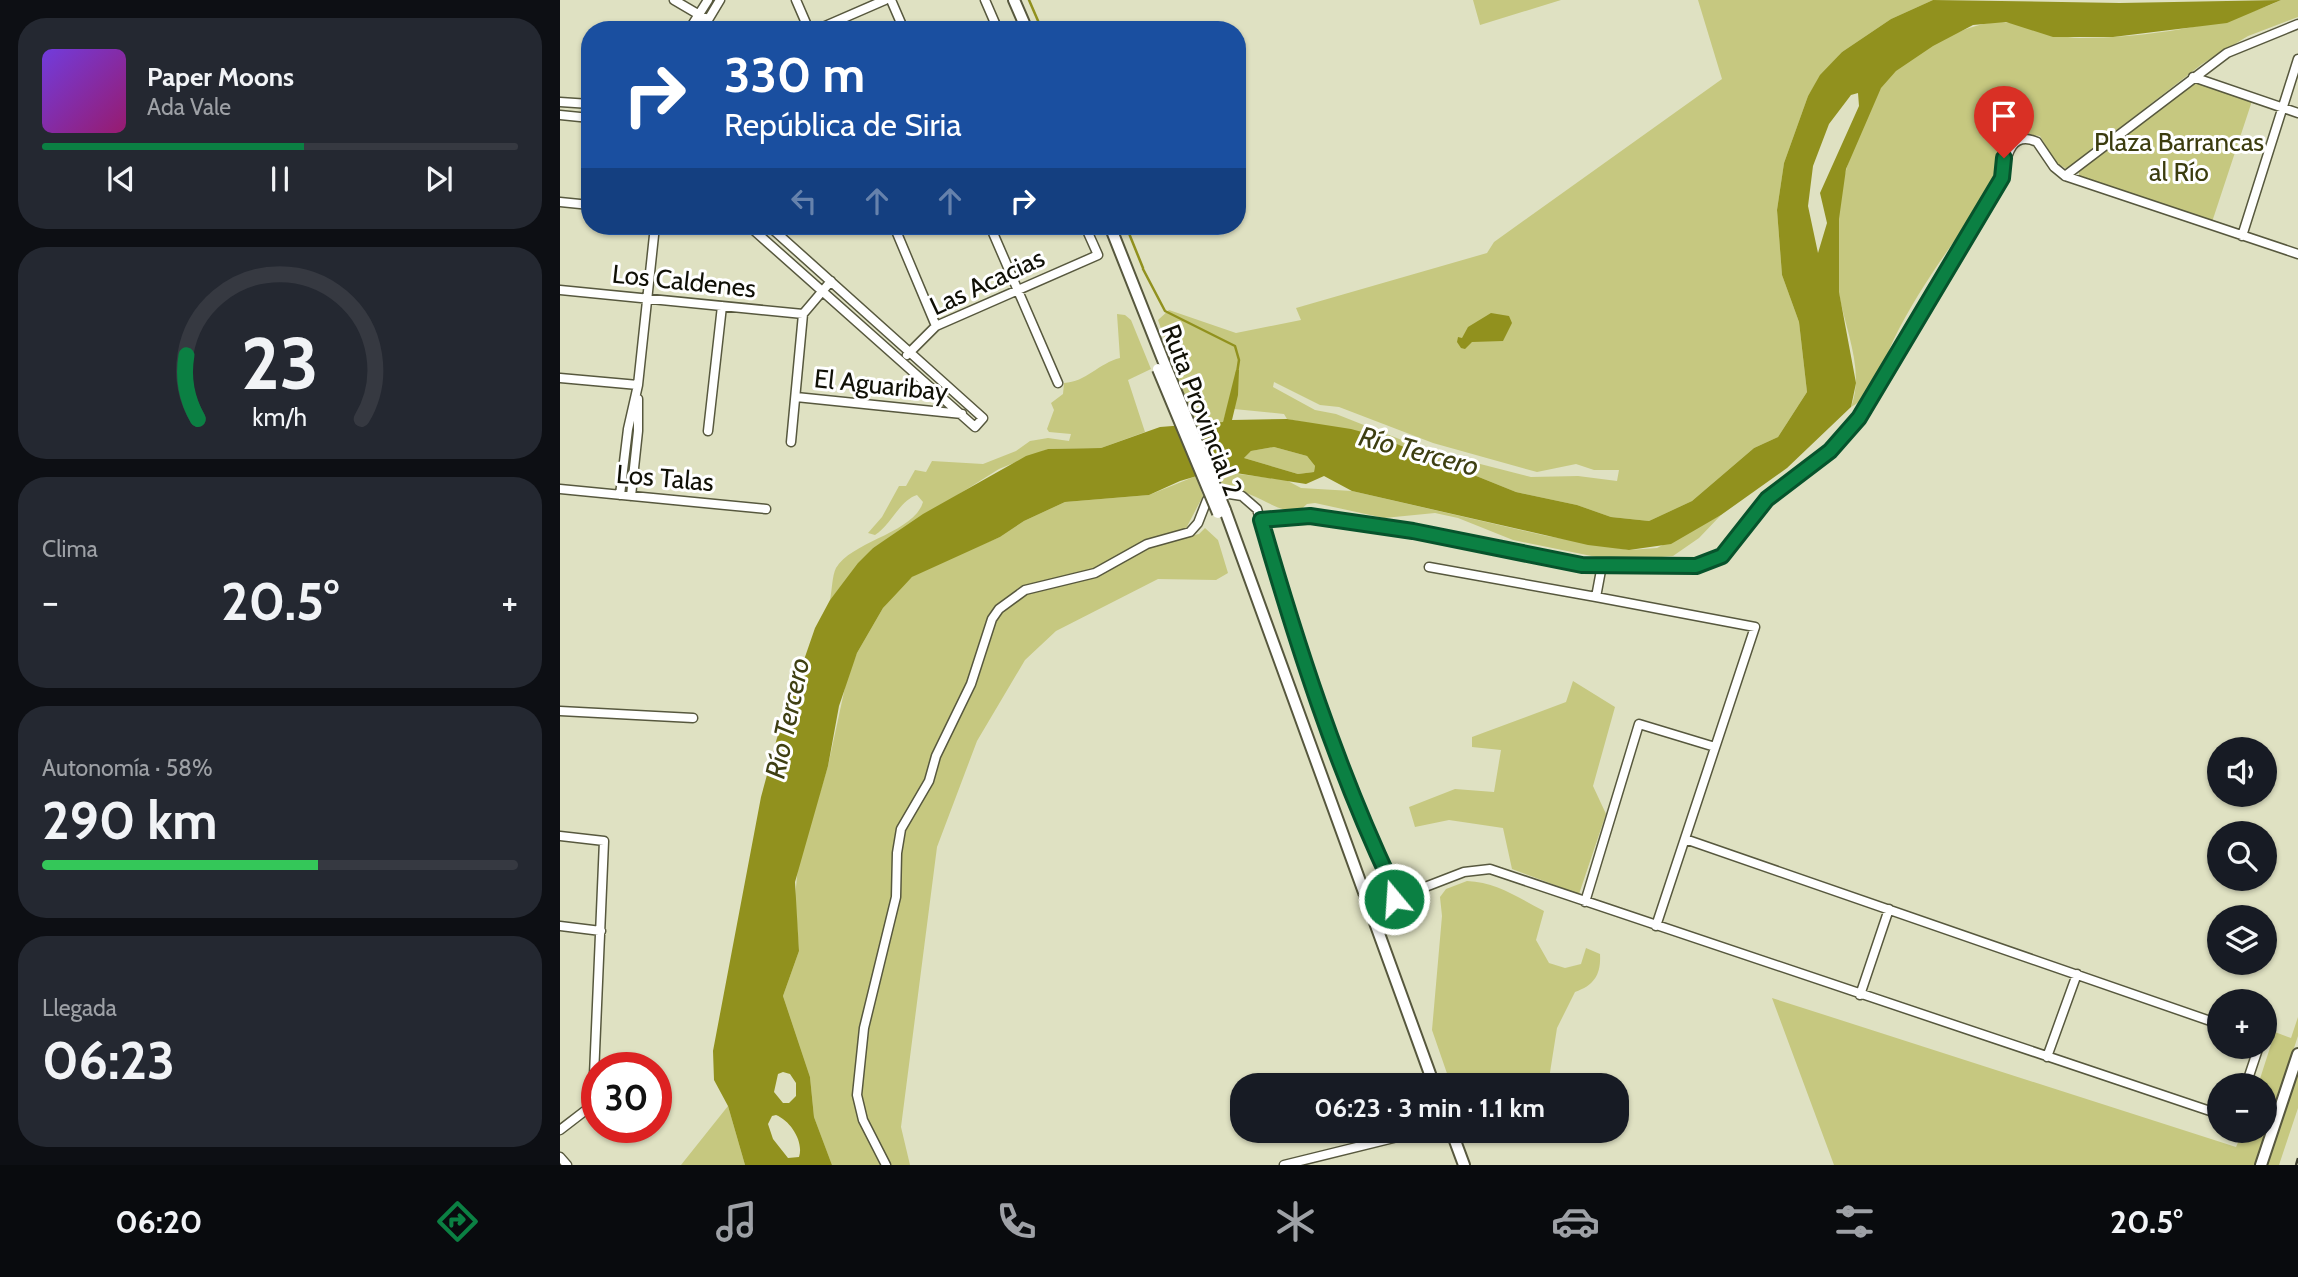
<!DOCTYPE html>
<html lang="es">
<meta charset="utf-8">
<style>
:root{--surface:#171b24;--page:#242831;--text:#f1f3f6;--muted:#9ea1a6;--line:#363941;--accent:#0b8043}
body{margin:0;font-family:Cabin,sans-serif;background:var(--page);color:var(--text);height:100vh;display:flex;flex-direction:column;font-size:26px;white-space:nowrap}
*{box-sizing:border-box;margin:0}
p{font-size:23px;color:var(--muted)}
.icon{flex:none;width:38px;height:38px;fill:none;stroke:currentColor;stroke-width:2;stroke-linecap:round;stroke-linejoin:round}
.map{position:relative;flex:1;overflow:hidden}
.details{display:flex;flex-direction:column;gap:18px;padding:18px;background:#0d0f14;width:560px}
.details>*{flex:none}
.top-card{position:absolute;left:21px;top:21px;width:665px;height:214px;border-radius:28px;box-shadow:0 2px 5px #0004;background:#1a4fa0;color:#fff;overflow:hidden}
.fabs{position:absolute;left:1647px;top:737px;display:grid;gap:14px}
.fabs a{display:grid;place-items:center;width:70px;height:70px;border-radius:50%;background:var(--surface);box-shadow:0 2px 5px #0004;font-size:35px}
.speed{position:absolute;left:21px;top:1052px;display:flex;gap:14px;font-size:35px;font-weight:700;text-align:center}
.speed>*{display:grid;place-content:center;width:91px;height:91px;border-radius:50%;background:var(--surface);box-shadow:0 2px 5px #0004;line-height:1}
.speed .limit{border:10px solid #d22;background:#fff;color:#111}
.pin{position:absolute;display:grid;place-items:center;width:60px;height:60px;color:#fff;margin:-72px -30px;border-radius:50% 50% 50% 0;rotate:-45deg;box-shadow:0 0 7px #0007}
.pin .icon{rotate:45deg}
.me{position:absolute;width:77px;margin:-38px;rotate:342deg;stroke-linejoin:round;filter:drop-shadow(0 0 5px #0008)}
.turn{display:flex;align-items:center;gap:24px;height:147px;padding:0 28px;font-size:32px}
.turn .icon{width:91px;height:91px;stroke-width:2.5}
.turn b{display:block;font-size:49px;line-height:60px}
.lanes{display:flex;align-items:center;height:66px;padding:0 28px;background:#0003;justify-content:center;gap:35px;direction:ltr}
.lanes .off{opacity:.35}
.big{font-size:52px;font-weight:800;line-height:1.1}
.details .widget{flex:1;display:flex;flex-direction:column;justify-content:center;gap:10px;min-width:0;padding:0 24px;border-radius:28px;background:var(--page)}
.details .dial{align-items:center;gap:0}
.dial svg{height:182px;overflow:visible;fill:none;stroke:var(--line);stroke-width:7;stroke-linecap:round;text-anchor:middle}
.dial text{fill:var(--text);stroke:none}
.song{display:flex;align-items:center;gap:21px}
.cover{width:84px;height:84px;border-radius:10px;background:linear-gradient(135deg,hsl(260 70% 55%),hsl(320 70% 35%))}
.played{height:7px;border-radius:4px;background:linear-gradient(90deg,var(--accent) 55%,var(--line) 55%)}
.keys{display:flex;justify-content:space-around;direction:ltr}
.heat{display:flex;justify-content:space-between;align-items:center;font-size:38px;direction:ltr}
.charge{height:10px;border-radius:5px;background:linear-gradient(90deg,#34c759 58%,var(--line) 0)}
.trip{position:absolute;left:670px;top:1073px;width:399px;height:70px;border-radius:28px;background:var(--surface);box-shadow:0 2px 5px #0004;font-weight:800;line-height:70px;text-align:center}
.tab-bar{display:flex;height:112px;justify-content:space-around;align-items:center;background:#090b0e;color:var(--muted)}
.tab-bar .icon{width:49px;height:49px}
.tab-bar .active{color:var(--accent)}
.tab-bar b{font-size:32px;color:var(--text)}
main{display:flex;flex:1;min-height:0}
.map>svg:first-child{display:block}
.green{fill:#c6c880;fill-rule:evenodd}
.water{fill:#91911e;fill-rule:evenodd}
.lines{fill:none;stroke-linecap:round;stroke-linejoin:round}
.stream{stroke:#91911e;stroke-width:2.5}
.minor-casing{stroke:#57583e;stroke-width:11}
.secondary-casing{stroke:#57583e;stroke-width:14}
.minor{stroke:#fff;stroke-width:8}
.secondary{stroke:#fff;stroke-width:10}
.rail{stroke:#3a3a2c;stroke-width:2.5;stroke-dasharray:10 5;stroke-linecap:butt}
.secondary-bridge-casing{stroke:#57583e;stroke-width:14;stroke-linecap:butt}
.secondary-bridge{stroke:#fff;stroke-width:10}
.route-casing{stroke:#07532c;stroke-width:18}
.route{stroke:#0b8043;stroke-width:12}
.labels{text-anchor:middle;stroke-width:6;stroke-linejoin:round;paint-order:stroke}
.park-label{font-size:26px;fill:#3b3c0f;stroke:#fff}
.street-label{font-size:26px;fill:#101006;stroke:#fff}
.water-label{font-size:28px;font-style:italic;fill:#3e3f12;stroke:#fff}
</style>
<main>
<section class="details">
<div class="widget">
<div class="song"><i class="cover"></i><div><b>Paper Moons</b><p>Ada Vale</p></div></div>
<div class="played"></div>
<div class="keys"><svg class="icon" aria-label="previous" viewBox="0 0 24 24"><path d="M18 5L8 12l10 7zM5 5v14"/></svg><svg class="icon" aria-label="pause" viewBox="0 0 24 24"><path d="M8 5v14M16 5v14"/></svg><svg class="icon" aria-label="next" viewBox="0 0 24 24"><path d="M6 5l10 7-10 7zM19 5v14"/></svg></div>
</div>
<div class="widget dial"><svg viewBox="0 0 100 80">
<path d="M14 69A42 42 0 1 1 86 69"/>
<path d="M14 69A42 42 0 0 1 9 41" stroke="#0b8043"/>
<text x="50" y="56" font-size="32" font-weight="700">23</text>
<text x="50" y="72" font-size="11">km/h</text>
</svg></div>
<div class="widget"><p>Clima</p>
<div class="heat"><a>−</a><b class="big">20.5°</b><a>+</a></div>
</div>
<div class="widget"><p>Autonomía · 58%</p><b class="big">290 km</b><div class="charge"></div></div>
<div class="widget"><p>Llegada</p><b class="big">06:23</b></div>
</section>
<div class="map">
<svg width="1738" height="1165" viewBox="0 0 1738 1165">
<rect width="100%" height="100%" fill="#dfe1c2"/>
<path class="green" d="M913,0H1001L920,25Z
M1138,0H1373L1331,19L1282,52L1261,75L1248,96L1224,163L1217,210L1222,275L1239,322L1247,392L1218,437L1194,448L1132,501L1089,521L1051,517L1017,505L956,492L817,436L727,419L724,414L674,409L669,402L663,422H635L611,364L613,363L598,320L609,310L676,333L741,320L736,308L927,253L934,242L1162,79ZM714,382L760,405L779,407L873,443L977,472L1016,464L1034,470H1059L1057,481L1018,476L971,477L893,457L862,448L776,414L755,410L713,387Z
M1721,0H1738V17L1688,36L1642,64L1507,169L1496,163L1480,136C1455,131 1440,152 1440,175C1405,228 1362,281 1334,339C1324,360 1313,397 1291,407C1305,370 1285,330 1279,293C1273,255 1275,204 1287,167C1296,141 1306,111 1320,89C1341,57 1406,21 1442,22C1468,23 1494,38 1520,38C1581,38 1667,26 1721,0Z
M1640,83L1692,101L1652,222L1519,177V169L1631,85Z
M557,314L565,315L571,320L591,369L568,380L585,432L541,448L488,449L439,469L313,548L270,600C272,591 272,576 276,568C292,541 354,533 363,502L357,495C340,500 331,525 315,535L308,533L322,517L339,486H346L355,470L366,472L372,461L423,464L456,451L470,441L488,438L509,441L511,434L489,432L487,429L494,410L491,403L503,394L504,383C526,382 539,363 560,358Z
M714,447L747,456L755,466L754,472L738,474L684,458L691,451Z
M655,471L726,480L741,488L792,491L987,536L1069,550L1097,548L1161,515L1139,538L1113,556L1056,561L953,540L898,518L875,513L824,518L755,503L747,504L738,512C711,511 689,486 663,490Z
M636,476L643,496L621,538L639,534L645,528L658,540L668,573L656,580L598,579L496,631L465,660L417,741L377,847L341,1127L350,1165H272L254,1117L250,1077L223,996L239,951L235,898L238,865L268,766L287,678L297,653L323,608L338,590L352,577L375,564L440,537L464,521L505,502L589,495Z
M1013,681L1055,707L1033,786L1046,814L1019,894L952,869L943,828L889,820L855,827L849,807L895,789L934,792L941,750L912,747V737L1006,702Z
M907,881C936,882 959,898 984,911L976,940L989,963L1005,968L1021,964L1026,948L1040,954C1041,974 1035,985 1015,992L997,1028L988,1085H891L872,1030L882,916L880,897L886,889Z
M1212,998L1676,1147L1683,1131L1704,1130V1085H1698L1715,1032L1731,1038L1738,1017V1036L1695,1165H1274Z
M1738,1072V1108L1719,1165H1707Z
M168,1106L185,1165H121Z"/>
<path class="water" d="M1373,0L1560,3L1721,0L1667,23L1553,37H1493L1446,22L1413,25L1373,46L1336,71L1321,88L1286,169L1279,219V292L1296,383L1291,407L1227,468L1161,515L1111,544L1069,550L1028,545L792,491L764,476L746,484L657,470L620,481L589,495L505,502L464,521L440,537L352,577L323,608L297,653L279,706L268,766L235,882L239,951L223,996L250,1077L254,1117L272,1165H185L168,1106L154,1080L153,1051L201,797L217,738L255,628L270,600L298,563L313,548L363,514L466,456L488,449L541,448L600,427L663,422L676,370H679L678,395L672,420L727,419L791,429L817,436L956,492L1017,505L1051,517L1089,521L1132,501L1194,448L1218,437L1247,392L1239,322L1222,275L1217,210L1224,163L1248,96L1260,75L1282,52L1331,19ZM1298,93L1299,106L1260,193L1267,223L1258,253L1248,206L1253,166L1269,124L1291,95ZM714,447L747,456L755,466L754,472L738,474L684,458L691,451ZM223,1072L230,1074L236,1083V1096L229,1103H223L214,1092L218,1074ZM216,1115C231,1121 244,1142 239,1157L228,1158L213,1139L208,1124L212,1116Z
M931,313L949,316L952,323L943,341L912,342L905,349L901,348L897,342L898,337L902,338L908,327Z"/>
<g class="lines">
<path class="stream" d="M469,0L482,30
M566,226L583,268
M583,269L605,311L675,346L679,360L677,373"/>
<defs>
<path id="minor" d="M114,0L148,20
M236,0L249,30
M331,0L344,30
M425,0L438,30
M129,30L148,0
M142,30L160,0
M256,30L325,0
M1633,77L1738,113
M0,102L30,104
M0,115L30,118
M1505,176L1667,53L1738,24
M0,202L30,205
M189,226L415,427L423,418L209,226
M334,226L376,326
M430,226L498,383
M1682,236L1738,59
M0,290L243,314
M347,355L376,326L538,255L525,226
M0,378L78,385
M236,397L402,414
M148,431L162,306
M231,442L243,314L271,281
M0,489L206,509
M663,493L682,496L697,509L741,657L781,770L834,891L831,907L812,915
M60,495L68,429L78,385L95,226
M71,496L78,431V399
M701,520L750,516L853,532L1022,565L1136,566L1162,556L1207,499L1270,451L1299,418L1442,178C1446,161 1449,129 1477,142L1494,167L1505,176L1738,254
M1042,565L1036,597L1195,627L1096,926
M869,567L1036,597
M0,711L133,718
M0,836L44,841L33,1099L26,1110L0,1130
M1125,839L1659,1024
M834,899L904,872L930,869L1659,1114
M1025,902L1079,724L1155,747
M0,926L41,931
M1300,995L1329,909
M1487,1057L1517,974
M1686,1085L1699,1046
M0,1157L7,1165
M326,1165L303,1120L297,1095L304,1028L336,897L337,853L341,829L369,781L376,756L411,684L432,619L439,609L465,590L535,573L587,544L630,532L638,523L647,500
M724,1165L866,1130"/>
<path id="secondary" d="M454,0L467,30
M550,226L605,365
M665,510L874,1085
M891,1130L904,1165
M1701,1165L1738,1054"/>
</defs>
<use href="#minor" class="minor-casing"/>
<use href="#secondary" class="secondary-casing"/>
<use href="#minor" class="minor"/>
<use href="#secondary" class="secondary"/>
<path class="rail" d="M1736,1165L1738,1158"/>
<defs>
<path id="secondary-bridge" d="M605,365L665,510
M598,369L658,513"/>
</defs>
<use href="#secondary-bridge" class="secondary-bridge-casing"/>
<use href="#secondary-bridge" class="secondary-bridge"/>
</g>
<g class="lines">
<defs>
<path id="route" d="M834,899L831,883C776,766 737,645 701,520L750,516L853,531L1022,565L1136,566L1162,556L1207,499L1270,451L1299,418L1442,178L1444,158"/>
</defs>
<use href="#route" class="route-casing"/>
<use href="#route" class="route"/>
</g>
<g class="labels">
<g class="park-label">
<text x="1619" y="151">Plaza Barrancas<tspan x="1619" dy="30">al Río</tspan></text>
</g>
<g class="street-label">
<text transform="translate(124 281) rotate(6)" y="9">Los Caldenes</text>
<text transform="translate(427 282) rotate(-25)" y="9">Las Acacias</text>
<text transform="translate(321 385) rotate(6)" y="9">El Aguaribay</text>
<text transform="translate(642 410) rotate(69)" y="9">Ruta Provincial 2</text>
<text transform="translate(105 478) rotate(5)" y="9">Los Talas</text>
</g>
<g class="water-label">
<text transform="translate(859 451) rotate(15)" y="10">Río Tercero</text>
<text transform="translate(227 718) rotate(-78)" y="10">Río Tercero</text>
</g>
</g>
</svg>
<div class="fabs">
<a><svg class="icon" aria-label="sound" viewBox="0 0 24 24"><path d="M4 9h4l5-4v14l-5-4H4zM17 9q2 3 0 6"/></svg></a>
<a><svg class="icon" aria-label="search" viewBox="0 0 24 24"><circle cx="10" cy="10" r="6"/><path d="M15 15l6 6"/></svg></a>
<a><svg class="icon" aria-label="layers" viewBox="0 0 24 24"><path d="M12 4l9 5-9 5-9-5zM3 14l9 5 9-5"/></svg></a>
<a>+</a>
<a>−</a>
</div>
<div class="speed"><div class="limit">30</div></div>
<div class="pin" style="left:1444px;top:158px;background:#d93025"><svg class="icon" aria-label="arrive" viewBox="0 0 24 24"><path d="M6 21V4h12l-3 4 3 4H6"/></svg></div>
<svg class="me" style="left:834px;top:899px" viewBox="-20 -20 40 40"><circle r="17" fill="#0b8043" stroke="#fff" stroke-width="3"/><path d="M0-11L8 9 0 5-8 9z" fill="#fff"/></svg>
<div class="trip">06:23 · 3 min · 1.1 km</div>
<div class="top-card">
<div class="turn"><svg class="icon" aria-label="right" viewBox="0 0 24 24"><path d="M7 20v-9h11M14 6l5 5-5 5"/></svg><div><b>330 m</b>República de Siria</div></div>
<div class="lanes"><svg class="icon off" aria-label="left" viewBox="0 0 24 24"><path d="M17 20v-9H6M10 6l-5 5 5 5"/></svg><svg class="icon off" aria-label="ahead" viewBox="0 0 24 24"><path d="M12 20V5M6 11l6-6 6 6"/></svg><svg class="icon off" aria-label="ahead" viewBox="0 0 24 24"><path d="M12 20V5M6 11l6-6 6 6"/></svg><svg class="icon" aria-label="right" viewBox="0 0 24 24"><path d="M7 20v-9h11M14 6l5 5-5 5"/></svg></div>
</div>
</div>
</main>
<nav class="tab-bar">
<b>06:20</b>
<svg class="icon active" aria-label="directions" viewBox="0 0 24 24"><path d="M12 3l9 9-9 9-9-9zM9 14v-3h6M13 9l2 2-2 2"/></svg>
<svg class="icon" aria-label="music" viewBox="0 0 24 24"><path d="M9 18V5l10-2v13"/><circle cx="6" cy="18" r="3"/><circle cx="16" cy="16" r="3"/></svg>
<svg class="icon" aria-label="phone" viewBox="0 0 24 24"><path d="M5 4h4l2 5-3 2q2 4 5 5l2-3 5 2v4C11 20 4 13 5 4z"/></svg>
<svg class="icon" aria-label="climate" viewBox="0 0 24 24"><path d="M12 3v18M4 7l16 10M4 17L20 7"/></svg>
<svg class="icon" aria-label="car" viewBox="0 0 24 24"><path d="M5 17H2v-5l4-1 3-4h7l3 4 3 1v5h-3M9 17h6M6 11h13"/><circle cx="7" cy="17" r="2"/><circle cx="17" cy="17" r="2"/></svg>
<svg class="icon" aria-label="filters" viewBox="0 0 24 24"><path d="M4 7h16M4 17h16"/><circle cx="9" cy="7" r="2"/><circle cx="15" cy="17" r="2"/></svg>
<b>20.5°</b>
</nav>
